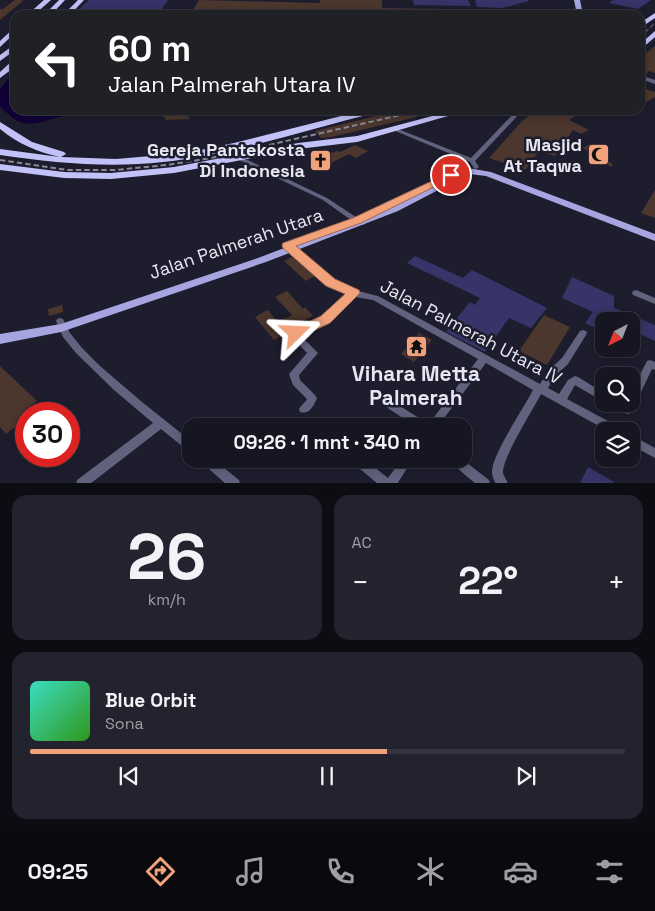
<!DOCTYPE html>
<html lang="id">
<meta charset="utf-8">
<style>
:root{--surface:#161622;--page:#23232f;--text:#f1f3f6;--muted:#9e9fa5;--line:#353540;--accent:#f1a27b}
body{margin:0;font-family:"Space Grotesk",sans-serif;background:var(--page);color:var(--text);height:100vh;display:flex;flex-direction:column;font-size:19px;white-space:nowrap}
*{box-sizing:border-box;margin:0}
p{font-size:16px;color:var(--muted)}
.icon{flex:none;width:28px;height:28px;fill:none;stroke:currentColor;stroke-width:2;stroke-linecap:round;stroke-linejoin:round}
.map{position:relative;height:483px;overflow:hidden}
.panel{display:flex;flex-direction:column;gap:12px;padding:12px;background:#0c0c13;flex:1}
.panel>*{flex:none}
.hud{position:absolute;left:10px;top:10px;width:635px;height:105px;border-radius:15px;box-shadow:0 2px 12px #0003,0 0 0 1px var(--line);background:#202124;color:#fff;overflow:hidden}
.needle{width:32px;rotate:222deg}
.controls{position:absolute;left:595px;top:312px;display:grid;gap:10px}
.controls a{display:grid;place-items:center;width:45px;height:45px;border-radius:10px;background:var(--surface);box-shadow:0 2px 12px #0003,0 0 0 1px var(--line);font-size:25px}
.speed{position:absolute;left:15px;top:402px;display:flex;gap:10px;font-size:25px;font-weight:700;text-align:center}
.speed>*{display:grid;place-content:center;width:65px;height:65px;border-radius:50%;background:var(--surface);box-shadow:0 2px 12px #0003,0 0 0 1px var(--line);line-height:1}
.speed .limit{border:8px solid #d22;background:#fff;color:#111}
.pin{position:absolute;display:grid;place-items:center;width:42px;height:42px;color:#fff;margin:-21px;border:2px solid #fff;border-radius:50%;box-shadow:0 1px 5px #0007}
.me{position:absolute;width:55px;margin:-28px;rotate:69deg;stroke-linejoin:round;filter:drop-shadow(0 0 4px #0008)}
.turn{display:flex;align-items:center;gap:18px;height:105px;padding:0 15px;font-size:22px}
.turn .icon{width:65px;height:65px;stroke-width:2.5}
.turn b{display:block;font-size:35px;line-height:42px}
.big{font-size:38px;font-weight:600;line-height:1.1}
.panel .tile{flex:1;display:flex;flex-direction:column;justify-content:center;gap:8px;min-width:0;padding:0 18px;border-radius:15px;background:var(--page)}
.panel .dial{align-items:center;gap:0}
.dial b{font-size:65px;line-height:1}
.song{display:flex;align-items:center;gap:15px}
.cover{width:60px;height:60px;border-radius:8px;background:linear-gradient(135deg,hsl(170 70% 55%),hsl(110 70% 35%))}
.played{height:5px;border-radius:2px;background:linear-gradient(90deg,var(--accent) 60%,var(--line) 60%)}
.keys{display:flex;justify-content:space-around;direction:ltr}
.heat{display:flex;justify-content:space-between;align-items:center;font-size:28px;direction:ltr}
.panel .tiles{flex:1;display:grid;gap:12px;grid-template-columns:1fr 1fr}
.tile:last-child{grid-column:span 2}
.trip{position:absolute;left:182px;top:418px;width:290px;height:50px;border-radius:15px;background:var(--surface);box-shadow:0 2px 12px #0003,0 0 0 1px var(--line);font-weight:600;line-height:50px;text-align:center}
.menu{display:flex;height:80px;justify-content:space-around;align-items:center;background:#09090e;color:var(--muted)}
.menu .icon{width:35px;height:35px}
.menu .current{color:var(--accent)}
.menu b{font-size:22px;color:var(--text)}
.map>svg:first-child{display:block}
.green{fill:#383368}
.water{fill:#100138}
.building{fill:#4b372d}
.lines{fill:none;stroke-linecap:round;stroke-linejoin:round}
.minor{fill:#62627e;fill-rule:evenodd}
.major{fill:#a6a5df;fill-rule:evenodd}
.highway{fill:#c2c2f9;fill-rule:evenodd}
.rail-far1{stroke:#898897;stroke-width:1;stroke-dasharray:4.5 2.5;stroke-linecap:butt}
.rail{stroke:#898897;stroke-width:2;stroke-dasharray:5.5 3;stroke-linecap:butt}
.route{fill:#f1a27b;stroke:#9d6950}
.labels{text-anchor:middle;stroke-width:5;stroke-linejoin:round;paint-order:stroke}
.poi-label{font-size:18px;font-weight:bold;fill:#e7e7f3;stroke:#1e1d2e;text-anchor:end}
.street-label{font-size:18px;fill:#e7e7f3;stroke:#1e1d2e}
.near-poi-label{font-size:21px;font-weight:bold;fill:#e7e7f3;stroke:#1e1d2e}
</style>
<div class="map">
<svg width="655" height="484" viewBox="0 0 655 484">
<rect width="100%" height="100%" fill="#1e1d2e"/>
<path class="green" d="M89,0H168L157,15H73Z
M413,0H468L471,6L414,5Z
M475,0H528L529,1L502,8L481,7H477Z
M613,0H651L638,9L609,3Z
M415,256L463,278L472,270L547,308L531,328L509,318L485,352L446,332L470,302L475,305L480,298L407,263Z
M572,277L614,296V308L655,325V341L631,330V321H604V332L585,323L593,312L562,298Z
M588,467L614,482L613,483H580Z"/>
<path class="water" d="M12,74H15V90L12,91L15,95V110H29L34,115L37,116L56,110H73C67,116 60,117 52,119C26,127 19,126 0,106V89Z"/>
<path class="building" d="M15,0H24L0,20V9H3Z
M199,0L320,3V0H382V8L444,9L446,15L290,13V15H219L221,10H193Z
M655,46V73L649,71L645,75L640,73V58Z
M640,87L655,92V97L646,102L640,99Z
M160,110H183L190,119L166,120Z
M400,110H409L417,117L331,137L321,138L315,131Z
M538,110H585L569,120L589,130L581,134L573,130L555,156L539,151L525,170L489,158L522,121Z
M590,144L602,153L613,165L611,167L583,148Z
M355,145L368,151L356,158L349,154L331,163L333,164L326,167L310,155L326,149L332,153L337,151L340,152Z
M655,190V218L641,213Z
M292,257L315,276L306,281L284,261Z
M287,291L303,309L305,307L313,316L286,330L287,332L274,340L255,317L268,310L278,322L292,315L275,297Z
M62,305L63,312L49,316L48,309Z
M544,315L570,327L547,365L519,351Z
M419,333L432,340L414,362L401,354Z
M0,366L37,401L26,409L31,414H26V418L6,434L0,427Z"/>
<g class="lines">
<path class="minor" d="M640,75L655,80V84L640,79Z
M517,110H523L475,161L479,167L476,169L474,168L470,162L393,130L396,128L398,129L471,158Z
M237,155L327,198L365,223L364,225H358L323,200L235,158L234,157Z
M284,243H290L334,281L354,290L378,296L540,384L549,370L562,358L580,331L583,330L586,331L587,333L586,335L568,364L555,376L548,388L559,394L568,380L575,376L578,377L604,393V402L575,385L567,399L621,428L622,431H608L541,394C533,410 502,458 503,473C504,477 507,480 508,484H496C494,480 492,476 492,472C492,454 524,408 533,390L486,363L438,426H415L386,407L384,404L386,401L389,400L392,401L427,423L428,425L478,359L373,300L355,297L329,322L301,336L318,353L299,375L300,380L315,395L317,398C314,405 310,415 300,412L299,409C301,405 305,403 307,399L293,385L289,374L307,353L290,335L291,333L323,318L348,294L328,285L284,247L283,245Z
M636,290L655,298V304L633,295L632,293L633,291Z
M60,318L63,319L70,333L82,348L100,366L142,402L191,441V452L187,450L161,429L90,484H76L77,480L153,423L114,390L76,353L63,337L56,321L57,319Z
M650,360L655,362V370L652,369L631,413L627,414L610,407L608,404H631V392L647,361Z
M318,420L322,421L325,426H314L313,424L314,421Z
M631,435L655,448V458L631,445Z
M200,459H213L239,480L240,484H226L201,462Z
M351,459H364L388,478L402,459H413L397,484H378L352,462Z
M449,459H462L489,480L490,484H476L450,462Z"/>
<path class="major" d="M574,0H580L583,15H577Z
M468,168L491,172L655,234V241L486,176L469,174L398,211L266,262L61,332L0,344V334L61,324L258,258L392,207Z"/>
<path class="highway" d="M44,0H51L34,15H27Z
M59,0H65L51,15H44Z
M78,0H84L70,15H63Z
M655,13V18L640,28V23Z
M15,27V33L0,47V41Z
M655,31V37L640,50V44Z
M15,44V50L0,61V55Z
M12,61H15V67L0,78V72Z
M365,110H380L379,112C308,129 236,154 163,162C109,168 54,163 0,155V149L60,157C38,152 18,144 0,129V122L32,142L64,152L66,154L61,157L116,159L186,153L234,143Z
M455,110H469L357,142L298,149L174,173L111,179L64,178L0,170V164L64,172L111,173L174,167L298,143L357,136Z"/>
<path class="rail-far1" d="M640,37L655,23"/>
<path class="rail" d="M0,160L68,170H115L167,165L211,158L423,110"/>
</g>
<path class="route" d="M451,172L456,175L454,177L361,223L296,246L335,279L359,290L360,293L330,323L300,337L296,339L291,337L289,333L291,330L321,316L345,294L326,286L283,248L282,245L283,243L353,218Z"/>
<defs>
<symbol id="mosque-square" viewBox="-11 -11 22 22"><rect x="-9" y="-9" width="18" height="18" rx="4" fill="#f1a27b" stroke="#1e1d2e"/><path d="M3.5-4.9A6 6 0 1 0 3.5 4.9A5 5 0 1 1 3.5-4.9Z" fill="#111"/></symbol>
<symbol id="church-square" viewBox="-11 -11 22 22"><rect x="-9" y="-9" width="18" height="18" rx="4" fill="#f1a27b" stroke="#1e1d2e"/><path d="M-1.2-6h2.4v3.5h3.3v2.4h-3.3V6h-2.4V-.1h-3.3v-2.4h3.3Z" fill="#111"/></symbol>
<symbol id="temple-square" viewBox="-11 -11 22 22"><rect x="-9" y="-9" width="18" height="18" rx="4" fill="#f1a27b" stroke="#1e1d2e"/><path d="M0-6L5-2H3V0L6.5 2.5H4V6H1.5V3h-3V6H-4V2.5H-6.5L-3 0V-2H-5Z" fill="#111"/></symbol>
</defs>
<g fill-rule="evenodd">
<use href="#mosque-square" x="586" y="142" width="25" height="25"/>
<use href="#church-square" x="308" y="148" width="25" height="25"/>
<use href="#temple-square" x="404" y="334" width="25" height="25"/>
</g>
<g class="labels">
<g class="poi-label">
<text x="582" y="151">Masjid<tspan x="582" dy="21">At Taqwa</tspan></text>
<text x="305" y="156">Gereja Pantekosta<tspan x="305" dy="21">Di Indonesia</tspan></text>
</g>
<g class="street-label">
<text transform="translate(236 244) rotate(-19)" y="6">Jalan Palmerah Utara</text>
<text transform="translate(471 332) rotate(28)" y="6">Jalan Palmerah Utara IV</text>
</g>
<g class="near-poi-label">
<text x="416" y="381">Vihara Metta<tspan x="416" dy="24">Palmerah</tspan></text>
</g>
</g>
</svg>
<div class="controls">
<a><svg class="needle" viewBox="-14 -14 28 28"><path d="M0-13l5 13h-10z" fill="#e53935"/><path d="M0 13l5-13h-10z" fill="#9e9fa5"/></svg></a>
<a><svg class="icon" aria-label="search" viewBox="0 0 24 24"><circle cx="10" cy="10" r="6"/><path d="M15 15l6 6"/></svg></a>
<a><svg class="icon" aria-label="layers" viewBox="0 0 24 24"><path d="M12 4l9 5-9 5-9-5zM3 14l9 5 9-5"/></svg></a>
</div>
<div class="speed"><div class="limit">30</div></div>
<div class="pin" style="left:451px;top:175px;background:#d93025"><svg class="icon" aria-label="arrive" viewBox="0 0 24 24"><path d="M6 21V4h12l-3 4 3 4H6"/></svg></div>
<svg class="me" style="left:296px;top:333px" viewBox="-20 -20 40 40"><path d="M0-17L14 15 0 8-14 15z" fill="#f1a27b" stroke="#fff" stroke-width="4"/></svg>
<div class="trip">09:26 · 1 mnt · 340 m</div>
<div class="hud">
<div class="turn"><svg class="icon" aria-label="left" viewBox="0 0 24 24"><path d="M17 20v-9H6M10 6l-5 5 5 5"/></svg><div><b>60 m</b>Jalan Palmerah Utara IV</div></div>
</div>
</div>
<section class="panel">
<div class="tiles">
<div class="tile dial"><b>26</b><p>km/h</p></div>
<div class="tile"><p>AC</p>
<div class="heat"><a>−</a><b class="big">22°</b><a>+</a></div>
</div>
<div class="tile">
<div class="song"><i class="cover"></i><div><b>Blue Orbit</b><p>Sona</p></div></div>
<div class="played"></div>
<div class="keys"><svg class="icon" aria-label="previous" viewBox="0 0 24 24"><path d="M18 5L8 12l10 7zM5 5v14"/></svg><svg class="icon" aria-label="pause" viewBox="0 0 24 24"><path d="M8 5v14M16 5v14"/></svg><svg class="icon" aria-label="next" viewBox="0 0 24 24"><path d="M6 5l10 7-10 7zM19 5v14"/></svg></div>
</div>
</div>
</section>
<nav class="menu">
<b>09:25</b>
<svg class="icon current" aria-label="directions" viewBox="0 0 24 24"><path d="M12 3l9 9-9 9-9-9zM9 14v-3h6M13 9l2 2-2 2"/></svg>
<svg class="icon" aria-label="music" viewBox="0 0 24 24"><path d="M9 18V5l10-2v13"/><circle cx="6" cy="18" r="3"/><circle cx="16" cy="16" r="3"/></svg>
<svg class="icon" aria-label="phone" viewBox="0 0 24 24"><path d="M5 4h4l2 5-3 2q2 4 5 5l2-3 5 2v4C11 20 4 13 5 4z"/></svg>
<svg class="icon" aria-label="climate" viewBox="0 0 24 24"><path d="M12 3v18M4 7l16 10M4 17L20 7"/></svg>
<svg class="icon" aria-label="car" viewBox="0 0 24 24"><path d="M5 17H2v-5l4-1 3-4h7l3 4 3 1v5h-3M9 17h6M6 11h13"/><circle cx="7" cy="17" r="2"/><circle cx="17" cy="17" r="2"/></svg>
<svg class="icon" aria-label="filters" viewBox="0 0 24 24"><path d="M4 7h16M4 17h16"/><circle cx="9" cy="7" r="2"/><circle cx="15" cy="17" r="2"/></svg>
</nav>
